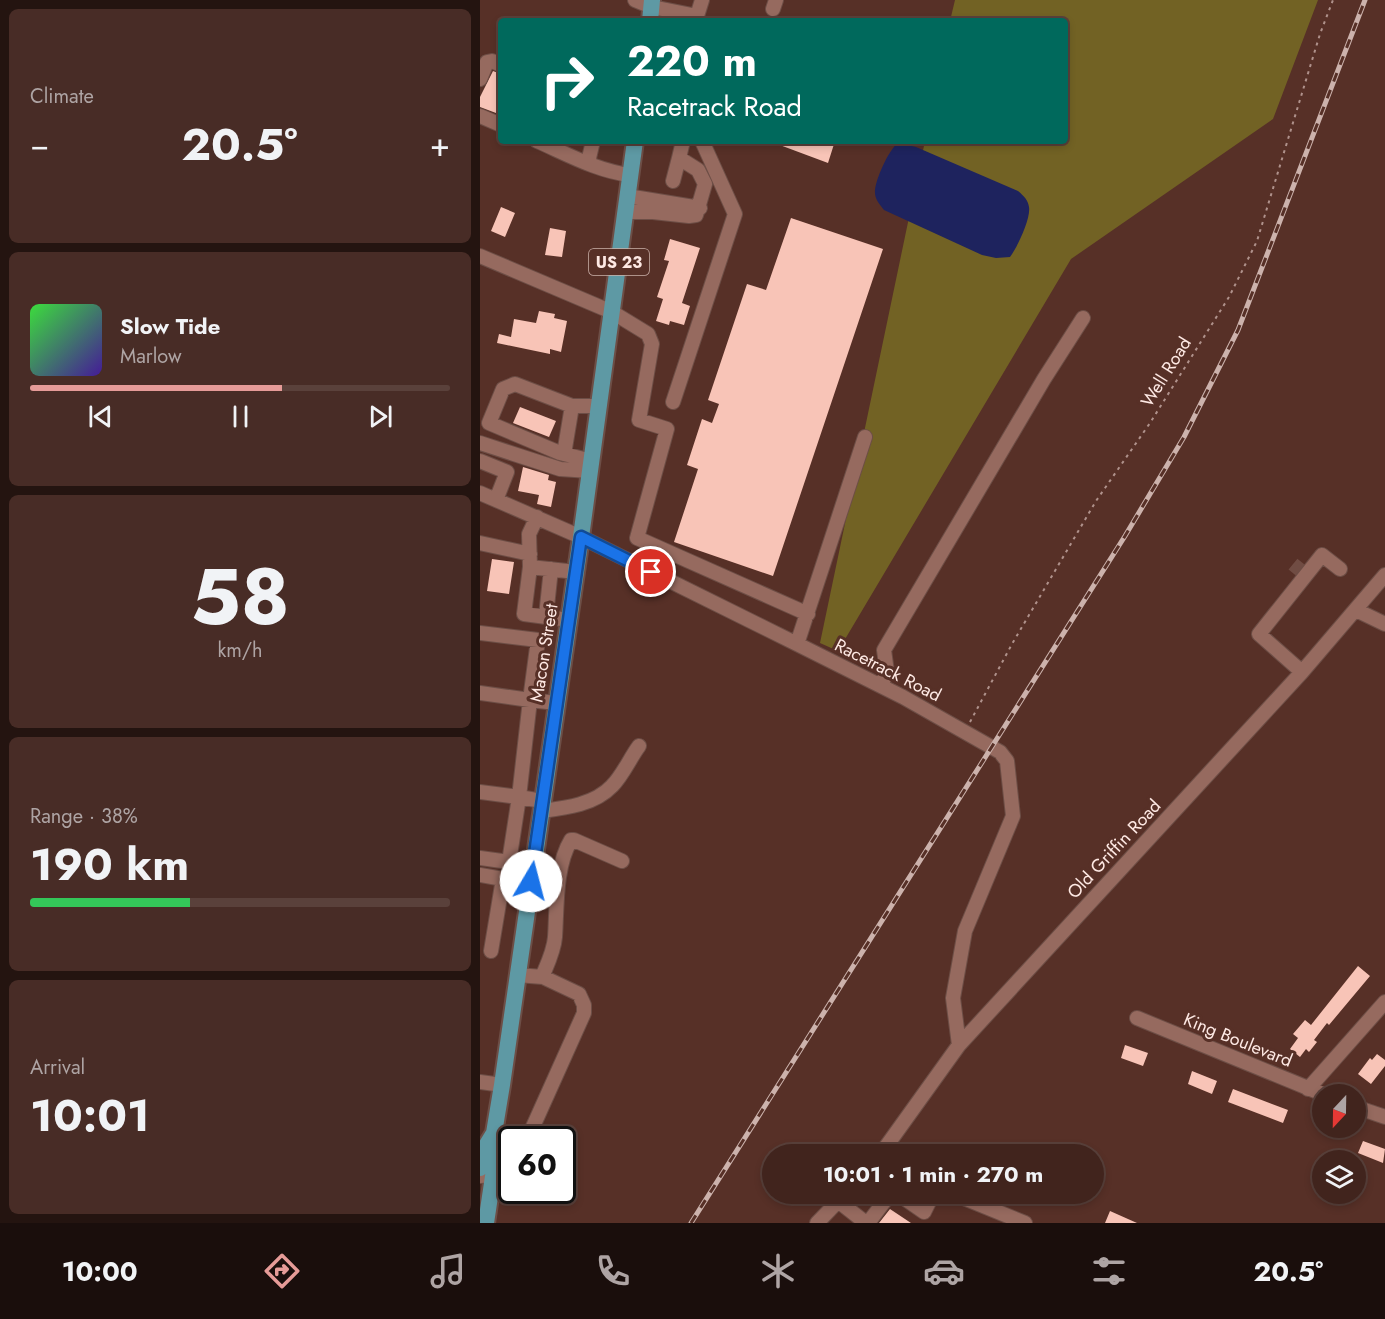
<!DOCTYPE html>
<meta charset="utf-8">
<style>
:root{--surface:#41241d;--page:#482c26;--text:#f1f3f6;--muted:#aea4a4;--line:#5a413b;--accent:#e69b98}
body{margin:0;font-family:Jost,sans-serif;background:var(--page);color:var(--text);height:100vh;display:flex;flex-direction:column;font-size:22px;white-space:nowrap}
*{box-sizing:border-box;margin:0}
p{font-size:20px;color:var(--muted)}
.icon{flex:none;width:33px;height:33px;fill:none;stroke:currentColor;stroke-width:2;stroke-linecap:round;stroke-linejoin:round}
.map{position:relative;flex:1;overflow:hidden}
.details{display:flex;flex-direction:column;gap:9px;padding:9px;background:#241410;width:480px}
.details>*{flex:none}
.banner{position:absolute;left:18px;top:18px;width:570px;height:126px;border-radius:6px;box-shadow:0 3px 9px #0003,0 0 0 2px var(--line);background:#00695c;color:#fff;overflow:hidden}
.needle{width:39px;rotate:202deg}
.buttons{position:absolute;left:832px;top:1084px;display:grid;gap:12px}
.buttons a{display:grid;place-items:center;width:54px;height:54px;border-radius:50%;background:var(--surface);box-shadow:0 3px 9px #0003,0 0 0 2px var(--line);font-size:30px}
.speed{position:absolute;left:18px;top:1126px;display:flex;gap:12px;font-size:30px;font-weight:700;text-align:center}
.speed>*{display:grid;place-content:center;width:78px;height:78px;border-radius:50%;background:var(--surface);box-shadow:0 3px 9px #0003,0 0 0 2px var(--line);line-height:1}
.speed .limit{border:3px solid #111;border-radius:9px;background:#fff;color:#111}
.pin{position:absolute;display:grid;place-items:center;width:51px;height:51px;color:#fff;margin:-26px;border:3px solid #fff;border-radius:50%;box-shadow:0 2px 6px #0007}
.me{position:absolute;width:66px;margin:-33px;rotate:8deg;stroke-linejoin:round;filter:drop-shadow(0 0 4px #0008)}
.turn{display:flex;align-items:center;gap:21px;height:126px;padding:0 30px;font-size:27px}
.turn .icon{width:78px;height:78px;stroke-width:2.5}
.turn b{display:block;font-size:42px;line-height:51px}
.big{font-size:45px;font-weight:700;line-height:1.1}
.details .widget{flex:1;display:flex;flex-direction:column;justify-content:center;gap:9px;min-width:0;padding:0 21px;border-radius:9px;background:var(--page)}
.details .dial{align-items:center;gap:0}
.dial b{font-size:78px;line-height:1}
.song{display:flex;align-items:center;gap:18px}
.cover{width:72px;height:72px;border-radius:9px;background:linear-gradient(135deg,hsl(120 70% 55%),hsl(260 70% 35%))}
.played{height:6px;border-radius:3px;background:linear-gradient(90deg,var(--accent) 60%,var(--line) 60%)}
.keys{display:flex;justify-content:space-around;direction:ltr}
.heat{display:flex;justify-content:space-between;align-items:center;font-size:33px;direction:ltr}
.charge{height:9px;border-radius:4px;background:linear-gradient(90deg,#34c759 38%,var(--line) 0)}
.trip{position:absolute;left:282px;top:1144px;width:342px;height:60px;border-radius:30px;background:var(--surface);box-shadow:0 3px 9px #0003,0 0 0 2px var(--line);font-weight:700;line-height:60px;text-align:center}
.tabs{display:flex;height:96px;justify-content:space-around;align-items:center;background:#1a0e0c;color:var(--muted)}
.tabs .icon{width:42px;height:42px}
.tabs .current{color:var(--accent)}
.tabs b{font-size:27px;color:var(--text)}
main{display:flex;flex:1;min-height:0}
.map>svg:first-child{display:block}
.forest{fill:#726224}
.water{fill:#1e235e}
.building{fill:#f8c4b7}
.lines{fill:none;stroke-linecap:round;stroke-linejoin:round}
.minor-tunnel{stroke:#704c43;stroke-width:14;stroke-dasharray:14 7;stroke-linecap:butt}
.minor-casing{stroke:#6d4e46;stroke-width:16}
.major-casing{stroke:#6d4e46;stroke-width:20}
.path{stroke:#b0928c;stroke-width:2;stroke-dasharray:3 4.5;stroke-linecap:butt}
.minor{stroke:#966a5f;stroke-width:14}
.major{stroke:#5e99a4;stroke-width:16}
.rail-casing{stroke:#ccb2ac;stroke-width:5}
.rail{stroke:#573027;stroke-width:3;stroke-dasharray:9;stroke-linecap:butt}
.route-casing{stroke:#114b97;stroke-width:15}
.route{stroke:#1a73e8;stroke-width:10}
.labels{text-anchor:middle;stroke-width:6;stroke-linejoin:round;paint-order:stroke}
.shield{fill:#573027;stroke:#ccb2ab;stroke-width:1.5}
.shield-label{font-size:16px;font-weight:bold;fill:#fee9e4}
.street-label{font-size:18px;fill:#fee9e4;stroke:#573027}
</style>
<main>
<section class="details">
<div class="widget"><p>Climate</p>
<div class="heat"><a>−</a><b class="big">20.5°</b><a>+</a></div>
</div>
<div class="widget">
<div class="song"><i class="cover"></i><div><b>Slow Tide</b><p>Marlow</p></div></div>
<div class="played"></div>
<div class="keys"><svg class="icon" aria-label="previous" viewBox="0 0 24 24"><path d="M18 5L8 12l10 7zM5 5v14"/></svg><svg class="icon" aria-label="pause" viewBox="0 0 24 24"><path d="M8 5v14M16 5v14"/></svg><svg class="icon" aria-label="next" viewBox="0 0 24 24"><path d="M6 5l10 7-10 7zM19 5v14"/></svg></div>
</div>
<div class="widget dial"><b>58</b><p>km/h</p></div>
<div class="widget"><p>Range · 38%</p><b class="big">190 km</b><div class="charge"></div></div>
<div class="widget"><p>Arrival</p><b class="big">10:01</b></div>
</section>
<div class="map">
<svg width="905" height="1223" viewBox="0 0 905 1223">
<rect width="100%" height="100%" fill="#573027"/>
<path class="forest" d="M475,0H838L793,119L591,259L358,651L340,643L445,141H585V21H470Z"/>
<path class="water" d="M418,143L436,147L538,191C544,196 548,200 549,207C551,218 537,248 530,257L516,258L502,255L404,210C400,205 395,199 395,193C394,182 409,149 418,143Z"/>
<path class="building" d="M13,71L21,74V101L16,113L0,107V97Z
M289,141H355L348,163Z
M21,207L35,213L25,237L11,231Z
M311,218L403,249L293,576L194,542L218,469L207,465L222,419L232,423L239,404L228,400L267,284L286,290Z
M70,228L86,231L82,257L65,255Z
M190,239L220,248L202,303L210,306L204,325L190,321L189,325L176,321L183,299L177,297L189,261L184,260Z
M59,311L75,314L74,318L87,321L81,352L70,349V354L17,343L19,334L31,337L34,319L56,323Z
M40,407L76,421L69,437L33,423Z
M43,467L69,475L68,480L76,482L71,507L57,504L59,495L38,491Z
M12,559L34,562L29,594L7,591Z
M878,966L890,976L849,1025L847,1023L834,1040L837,1042L829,1052L826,1049L820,1057L810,1049L818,1038L813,1034L825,1020L831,1025Z
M645,1045L668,1053L663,1066L641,1058Z
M897,1054L905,1060V1066L891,1084L878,1074L890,1058L892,1060Z
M712,1071L737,1081L732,1094L708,1084Z
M753,1089L808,1110L803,1123L748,1102Z
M883,1141L905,1149L903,1163L878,1153Z
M410,1209L431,1223H399Z
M630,1211L657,1223H625Z"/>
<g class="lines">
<path class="minor-tunnel" d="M814,574L827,558"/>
<defs>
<path id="minor" d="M155,0L172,7L217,16L222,0
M293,9L296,0
M0,79L7,62L12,61L21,65
M0,116L21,125
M57,141C87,154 117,171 150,175
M110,164L109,158L113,141
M193,181L199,158
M147,196L220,208
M145,212H173L209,216L216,215L225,184L218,170L199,158L203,141
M0,256L132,312L168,334L172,344L159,420L187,429L157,538L328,614
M193,402L255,214L222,141
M0,443L80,469L110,471
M84,454L92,406
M0,461L27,472L16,500
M112,461L80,453L9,423L23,389L35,384L92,406H119
M0,493L101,537L317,644L423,697L520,752L527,761L533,816L485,931L473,998L479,1045
M57,517L49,534L50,567L44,614L89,620
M0,543L50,554
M50,567L96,572
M876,610L905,624
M66,616L71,569
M0,633L58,640L50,700L76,703
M317,644L385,437
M822,672L779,634L842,555L860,569
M401,686L407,672L404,650L564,379L603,318
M0,693L50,700L39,797L0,792
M61,811C85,808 114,805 132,786C143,775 150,758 159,746
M0,858L29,862L39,797L62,801
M0,875L23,879L21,891
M11,951L21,891L49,895
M37,975L63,977L99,994L104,1005V1013L47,1140
M62,977C67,965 74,951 75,937C77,908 75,866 91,840H94L142,861
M657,1018L845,1095
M0,1082L22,1085
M828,1089L905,1002
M876,1107L905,1117
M400,1155L479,1045L822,672L905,575
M0,1176L32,1174
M418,1194L444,1212L453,1194
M474,1194L545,1223
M358,1201L386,1223
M337,1223L365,1194
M388,1223L410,1194"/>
<path id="major" d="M170,21L172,0
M0,1168L6,1146L14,1133L22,1085L101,537L155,141
M6,1223L17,1150L14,1133"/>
</defs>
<use href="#minor" class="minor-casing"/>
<use href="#major" class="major-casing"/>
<path class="path" d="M490,722L532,644L616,501L670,423L749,297L777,241L840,34L853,0"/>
<use href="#minor" class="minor"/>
<use href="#major" class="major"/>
<defs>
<path id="rail" d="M211,1223L645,536L704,437L758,330L885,0"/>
</defs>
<use href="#rail" class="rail-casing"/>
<use href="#rail" class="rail"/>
</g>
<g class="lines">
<defs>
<path id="route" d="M51,881L101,537L171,572"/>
</defs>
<use href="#route" class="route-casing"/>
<use href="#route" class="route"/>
</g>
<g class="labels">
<rect class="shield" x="109" y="249" width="60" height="26" rx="4.5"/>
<g class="shield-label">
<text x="139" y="268">US 23</text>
</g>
<g class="street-label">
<text transform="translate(686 372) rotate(-58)" y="6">Well Road</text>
<text transform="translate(64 653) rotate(-81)" y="6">Macon Street</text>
<text transform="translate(408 670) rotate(27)" y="6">Racetrack Road</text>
<text transform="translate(634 849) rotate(-47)" y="6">Old Griffin Road</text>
<text transform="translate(758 1040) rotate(22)" y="6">King Boulevard</text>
</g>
</g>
</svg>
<div class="buttons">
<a><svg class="needle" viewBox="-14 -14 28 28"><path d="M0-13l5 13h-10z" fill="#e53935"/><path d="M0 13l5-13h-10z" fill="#aea4a4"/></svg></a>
<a><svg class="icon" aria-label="layers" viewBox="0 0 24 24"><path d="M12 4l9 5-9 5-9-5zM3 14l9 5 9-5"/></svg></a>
</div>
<div class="speed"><div class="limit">60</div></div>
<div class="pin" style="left:171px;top:572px;background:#d93025"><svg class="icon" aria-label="arrive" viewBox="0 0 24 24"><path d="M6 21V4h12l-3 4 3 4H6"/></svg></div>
<svg class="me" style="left:51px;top:881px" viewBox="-20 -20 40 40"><circle r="19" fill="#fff"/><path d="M0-13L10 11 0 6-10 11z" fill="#1a73e8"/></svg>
<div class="trip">10:01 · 1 min · 270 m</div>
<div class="banner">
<div class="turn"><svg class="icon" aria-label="right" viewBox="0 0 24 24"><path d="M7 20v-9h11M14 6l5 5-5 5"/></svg><div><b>220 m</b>Racetrack Road</div></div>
</div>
</div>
</main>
<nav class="tabs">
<b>10:00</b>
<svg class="icon current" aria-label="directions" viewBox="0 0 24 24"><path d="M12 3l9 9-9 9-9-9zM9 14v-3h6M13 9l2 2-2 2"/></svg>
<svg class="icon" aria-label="music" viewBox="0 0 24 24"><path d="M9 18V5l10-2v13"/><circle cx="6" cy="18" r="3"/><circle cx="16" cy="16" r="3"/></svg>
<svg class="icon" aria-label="phone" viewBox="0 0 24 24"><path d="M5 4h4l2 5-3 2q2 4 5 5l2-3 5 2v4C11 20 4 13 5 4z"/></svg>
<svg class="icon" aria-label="climate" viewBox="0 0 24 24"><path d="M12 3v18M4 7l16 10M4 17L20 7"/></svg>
<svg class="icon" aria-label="car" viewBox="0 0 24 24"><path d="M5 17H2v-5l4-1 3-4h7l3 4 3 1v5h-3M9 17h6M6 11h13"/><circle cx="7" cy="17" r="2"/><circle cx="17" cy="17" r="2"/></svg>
<svg class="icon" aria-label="filters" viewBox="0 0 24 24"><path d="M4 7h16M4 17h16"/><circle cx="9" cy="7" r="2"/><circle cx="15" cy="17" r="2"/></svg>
<b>20.5°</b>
</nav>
